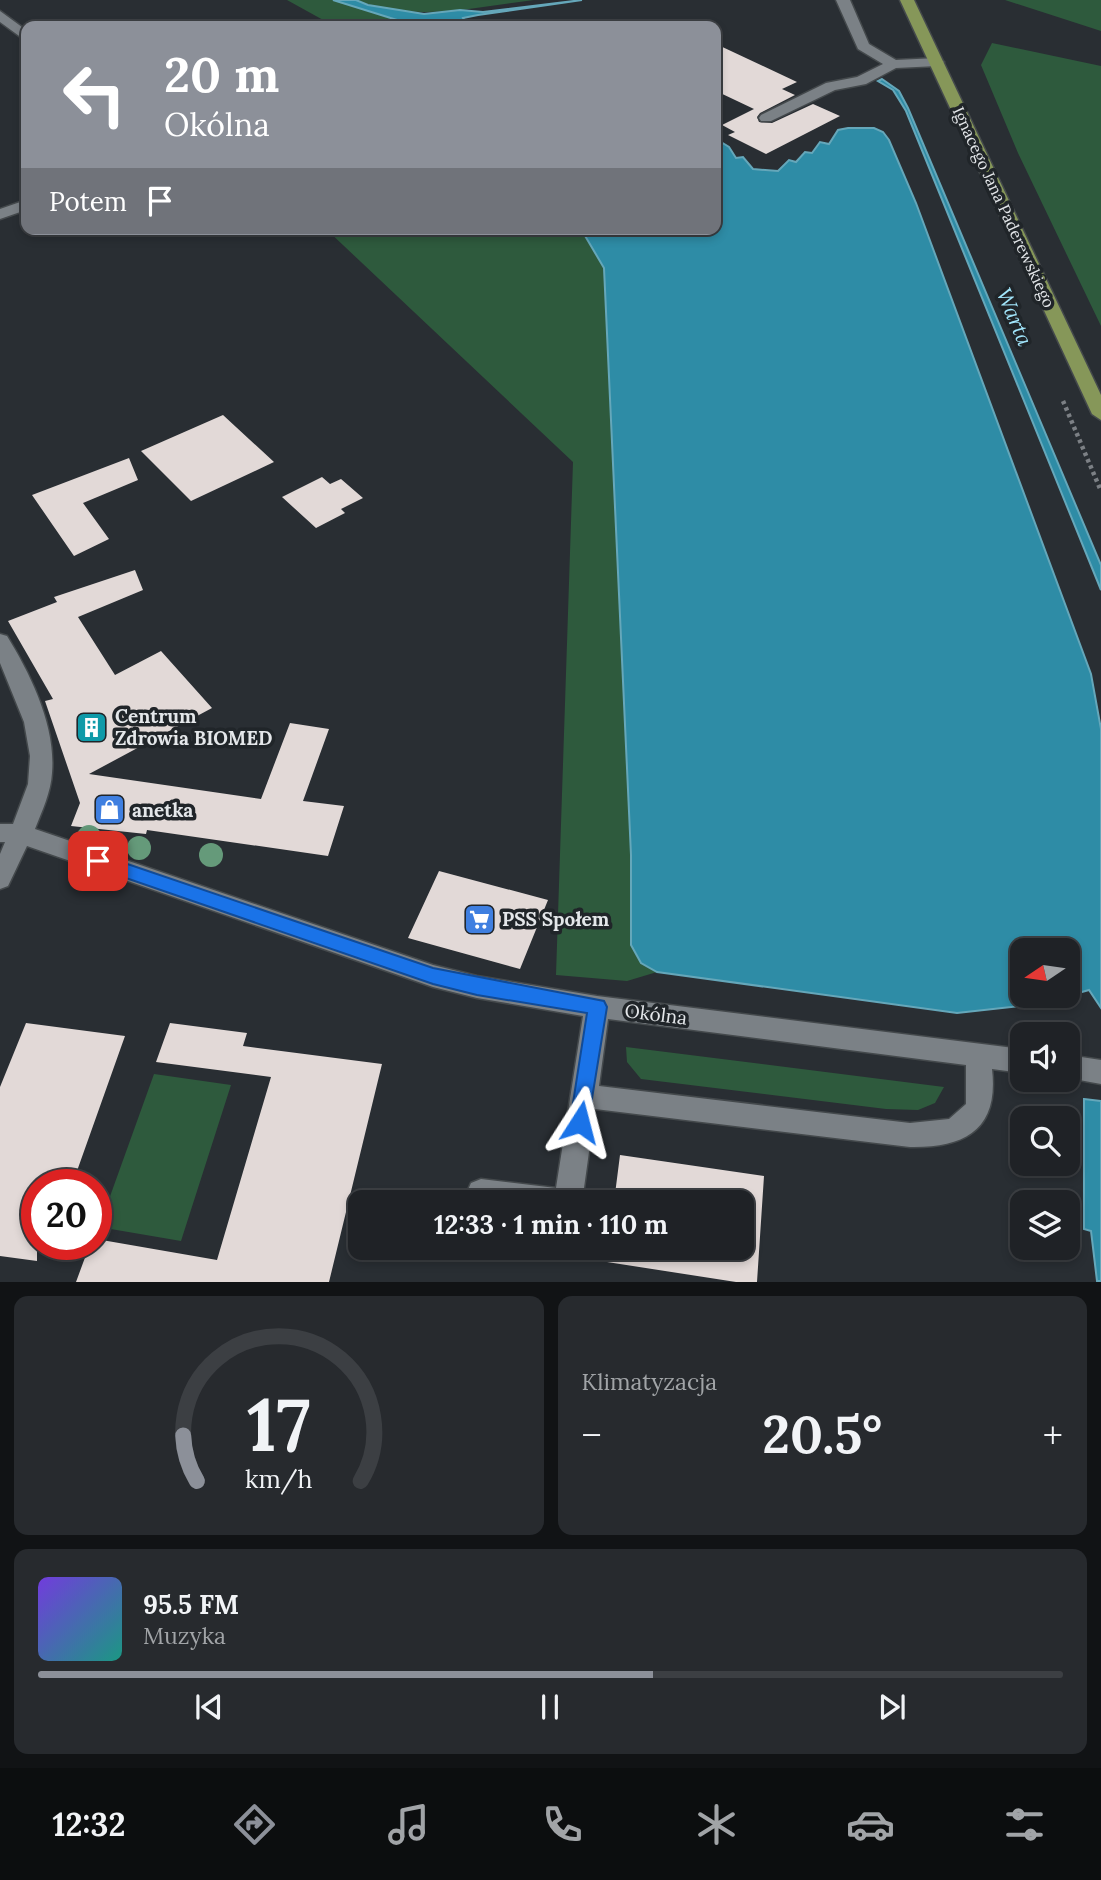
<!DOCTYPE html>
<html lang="pl">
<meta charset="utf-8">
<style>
:root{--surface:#1f2226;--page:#272a2e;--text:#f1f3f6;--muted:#a1a4a7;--line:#3c3f43;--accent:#8c9099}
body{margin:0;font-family:Lora,serif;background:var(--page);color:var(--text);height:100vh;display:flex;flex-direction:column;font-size:26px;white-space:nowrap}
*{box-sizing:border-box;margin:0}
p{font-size:23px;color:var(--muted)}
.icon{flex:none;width:38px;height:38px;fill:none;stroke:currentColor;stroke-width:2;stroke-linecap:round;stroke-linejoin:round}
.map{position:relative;height:1282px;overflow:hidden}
.panel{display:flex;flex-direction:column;gap:14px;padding:14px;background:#111315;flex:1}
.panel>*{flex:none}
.top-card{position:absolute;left:21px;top:21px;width:700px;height:214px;border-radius:14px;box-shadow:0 4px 10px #0003,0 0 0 2px var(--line);background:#8c9099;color:#fff;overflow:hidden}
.needle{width:46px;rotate:257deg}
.fabs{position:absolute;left:1010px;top:938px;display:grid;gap:14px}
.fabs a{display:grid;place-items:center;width:70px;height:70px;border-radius:14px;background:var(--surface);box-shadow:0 4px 10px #0003,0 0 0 2px var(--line);font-size:35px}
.speed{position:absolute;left:21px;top:1169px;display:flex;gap:14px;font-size:35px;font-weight:700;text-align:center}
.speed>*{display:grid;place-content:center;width:91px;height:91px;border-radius:50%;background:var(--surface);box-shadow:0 4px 10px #0003,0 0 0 2px var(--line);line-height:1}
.speed .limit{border:10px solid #d22;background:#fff;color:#111}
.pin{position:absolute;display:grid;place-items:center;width:60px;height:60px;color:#fff;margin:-30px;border-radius:14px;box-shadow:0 4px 10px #0006}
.me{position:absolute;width:77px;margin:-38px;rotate:9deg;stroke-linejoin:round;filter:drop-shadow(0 0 5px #0008)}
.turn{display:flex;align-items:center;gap:24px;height:147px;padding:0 28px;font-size:32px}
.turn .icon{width:91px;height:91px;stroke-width:2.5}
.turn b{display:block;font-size:49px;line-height:60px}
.then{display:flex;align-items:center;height:66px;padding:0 28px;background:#0003;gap:14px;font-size:26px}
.big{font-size:52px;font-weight:700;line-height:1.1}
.panel .card{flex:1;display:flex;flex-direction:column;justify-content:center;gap:10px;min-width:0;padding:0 24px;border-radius:14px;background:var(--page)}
.panel .dial{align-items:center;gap:0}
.dial svg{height:182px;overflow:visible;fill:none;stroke:var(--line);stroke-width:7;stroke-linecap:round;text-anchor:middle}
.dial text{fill:var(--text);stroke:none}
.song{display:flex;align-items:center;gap:21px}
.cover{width:84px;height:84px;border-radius:10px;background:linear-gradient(135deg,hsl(260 70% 55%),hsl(170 70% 35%))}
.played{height:7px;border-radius:4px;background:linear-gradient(90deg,var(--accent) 60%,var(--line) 60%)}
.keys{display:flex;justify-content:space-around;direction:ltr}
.heat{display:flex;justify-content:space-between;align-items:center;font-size:38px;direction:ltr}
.panel .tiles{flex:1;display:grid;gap:14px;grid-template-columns:1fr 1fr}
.card:last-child{grid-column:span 2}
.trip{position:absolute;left:348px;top:1190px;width:406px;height:70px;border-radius:14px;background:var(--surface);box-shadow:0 4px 10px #0003,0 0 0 2px var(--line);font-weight:700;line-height:70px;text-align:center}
.tabs{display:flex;height:112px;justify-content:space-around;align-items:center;background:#0c0e0f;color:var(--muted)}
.tabs .icon{width:49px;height:49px}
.tabs .current{color:var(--accent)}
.tabs b{font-size:32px;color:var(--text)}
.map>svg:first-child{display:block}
.green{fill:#2e5a3d}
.water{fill:#2e8ca6;stroke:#65a7ba;stroke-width:2}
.building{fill:#e2d9d7}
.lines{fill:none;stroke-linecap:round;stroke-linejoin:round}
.minor-casing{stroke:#44494c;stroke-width:3}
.major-casing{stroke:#44494c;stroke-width:3}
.path{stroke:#7c8085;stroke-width:4.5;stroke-dasharray:3.5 3.5;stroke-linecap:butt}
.minor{fill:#7b8186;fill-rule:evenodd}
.major{fill:#869759;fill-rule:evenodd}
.tree{fill:#659a7a}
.route{fill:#1a73e8;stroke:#114b97;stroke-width:2}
.labels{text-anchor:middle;stroke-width:7;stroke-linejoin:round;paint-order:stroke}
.far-street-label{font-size:16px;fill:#e4e7ea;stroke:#202529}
.poi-label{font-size:19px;font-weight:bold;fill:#e4e7ea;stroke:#202529;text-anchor:start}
.street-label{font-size:19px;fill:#e4e7ea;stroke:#202529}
.water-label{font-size:21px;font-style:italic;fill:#a2e6fc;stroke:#202529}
</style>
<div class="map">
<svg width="1101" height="1282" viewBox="0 0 1101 1282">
<rect width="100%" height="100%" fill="#292e33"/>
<path class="green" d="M287,0H333L397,20L457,23L463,26H334Z
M356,0H534C474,7 415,23 356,0Z
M1004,0H1101V31L1005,0Z
M992,43L1101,66V326L1018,153L981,65Z
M326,229H581L604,268L631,855V944L641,963L657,972L627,981L556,975L573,462Z
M626,1047L944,1087L935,1103L918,1110L886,1109L641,1079L627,1062Z
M154,1074L231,1085L181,1241L99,1227Z"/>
<path class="water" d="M333,0H356L368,5L424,14L460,10L483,12L582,0L478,15L463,18L465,22L463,23L468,26L457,23L397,20Z
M882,79L899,91L908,108L1101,565V590L906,111L893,90L878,81Z
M848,128H874L883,132L889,140L916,203L1091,674L1101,729V1008L1089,990L1068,996V950H1022V996H1067H1052L1020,1006L957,1013L657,972L641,963L631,945V855L604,268L581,229H716V139L729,147L736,158L743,157L753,169L778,171L789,160L796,162L805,152L812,153L820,142L829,144L838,130Z
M1084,1099L1101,1101V1281H1097L1091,1231L1084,1229Z"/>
<path class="building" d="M716,44L797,82L782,89L795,95L760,113L757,117L759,122L772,123L813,104L840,116L766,154L728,135L735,132L722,125L754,109L716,91Z
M223,415L274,462L191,501L141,451Z
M129,458L138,480L83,503L109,539L74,556L32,495Z
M322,477L330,484L341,479L363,498L341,509L345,513L316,528L282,497Z
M135,570L143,590L78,617L115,675L161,651L212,708L89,774L261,799L290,723L329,729L303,801L344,806L328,856L147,830L146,834L71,826L80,803L45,701L53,699L8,621L57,602L54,597Z
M439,871L548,900L520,969L408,938Z
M26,1023L125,1036L72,1185H37V1261L0,1256V1087Z
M170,1023L247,1033L243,1046L382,1064L329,1282H76L90,1244H96V1239L217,1260L271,1077L156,1062Z
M620,1155L764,1176L757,1282H736L607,1262L608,1248H742V1202H614Z"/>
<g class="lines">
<defs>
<path id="minor" d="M836,0H850L869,44L896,60L937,58L944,62L937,66L896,68L866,84L835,90L771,121H761L759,118L761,115L826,83L857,77L883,64L858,49Z
M0,11L26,30V41L0,22Z
M26,200V210L0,219V209Z
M0,634L7,636C31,675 56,726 52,773C51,792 42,811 35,829L433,965L477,976L597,996L1022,1049V1073L992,1069C999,1129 966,1148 910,1147L595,1109L582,1202L471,1201L467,1192L471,1183L481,1179L556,1188L583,1016L477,998L433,987L27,846L8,886L0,889V854L5,842H0V824H13L28,784L30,756L24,722L0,663ZM608,1019L966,1065V1104L949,1119L910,1123L599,1086Z
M1068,1055L1101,1060V1084L1068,1078Z"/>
<path id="major" d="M900,0H914L1101,395V420L1092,414Z"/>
</defs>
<use href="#minor" class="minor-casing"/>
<use href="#major" class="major-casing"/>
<path class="path" d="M1063,401L1101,491"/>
<use href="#minor" class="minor"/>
<use href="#major" class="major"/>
</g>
<g class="tree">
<circle cx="89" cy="837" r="12"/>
<circle cx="139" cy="848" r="12"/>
<circle cx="211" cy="855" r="12"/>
</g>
<path class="route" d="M98,854L433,968L604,1001L607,1007L587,1129L580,1132L573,1129L570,1122L587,1013L477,995L433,984L91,866L89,861L91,856Z"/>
<defs>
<symbol id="building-square" viewBox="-11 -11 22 22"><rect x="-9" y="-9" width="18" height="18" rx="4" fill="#0f9aa8" stroke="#202529"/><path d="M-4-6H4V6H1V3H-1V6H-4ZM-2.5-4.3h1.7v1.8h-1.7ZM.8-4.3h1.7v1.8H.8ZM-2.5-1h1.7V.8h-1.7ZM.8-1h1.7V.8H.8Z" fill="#fff"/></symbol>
<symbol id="shop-square" viewBox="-11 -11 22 22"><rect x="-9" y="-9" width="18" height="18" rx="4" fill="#3f7fe0" stroke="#202529"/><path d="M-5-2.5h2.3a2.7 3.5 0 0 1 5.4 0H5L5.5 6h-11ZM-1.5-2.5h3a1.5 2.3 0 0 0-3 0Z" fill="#fff"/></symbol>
<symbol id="supermarket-square" viewBox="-11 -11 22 22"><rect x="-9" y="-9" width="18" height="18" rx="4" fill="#3f7fe0" stroke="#202529"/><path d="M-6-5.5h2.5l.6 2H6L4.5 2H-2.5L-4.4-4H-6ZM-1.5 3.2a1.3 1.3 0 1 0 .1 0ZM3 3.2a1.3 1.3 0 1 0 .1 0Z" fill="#fff"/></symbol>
</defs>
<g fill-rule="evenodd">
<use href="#building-square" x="74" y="710" width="35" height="35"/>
<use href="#shop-square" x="92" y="792" width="35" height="35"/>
<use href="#supermarket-square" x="462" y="902" width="35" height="35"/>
</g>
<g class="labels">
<g class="far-street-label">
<text transform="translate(1004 207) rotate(65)" y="6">Ignacego Jana Paderewskiego</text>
</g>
<g class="poi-label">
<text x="115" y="723">Centrum<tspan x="115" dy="22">Zdrowia BIOMED</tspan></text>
<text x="132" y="817">anetka</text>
<text x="502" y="926">PSS Społem</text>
</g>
<g class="street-label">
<text transform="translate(656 1014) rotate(7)" y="7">Okólna</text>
</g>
<g class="water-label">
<text transform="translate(1014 317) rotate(67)" y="7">Warta</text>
</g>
</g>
</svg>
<div class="fabs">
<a><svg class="needle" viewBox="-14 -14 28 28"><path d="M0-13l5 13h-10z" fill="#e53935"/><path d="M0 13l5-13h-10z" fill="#a1a4a7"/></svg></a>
<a><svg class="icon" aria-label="sound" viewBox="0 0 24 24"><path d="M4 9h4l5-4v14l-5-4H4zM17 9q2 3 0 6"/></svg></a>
<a><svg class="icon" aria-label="search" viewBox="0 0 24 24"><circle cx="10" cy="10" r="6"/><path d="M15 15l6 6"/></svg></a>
<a><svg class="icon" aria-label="layers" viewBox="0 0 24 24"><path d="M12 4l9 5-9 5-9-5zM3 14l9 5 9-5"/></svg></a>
</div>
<div class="speed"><div class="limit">20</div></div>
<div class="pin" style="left:98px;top:861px;background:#d93025"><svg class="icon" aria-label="arrive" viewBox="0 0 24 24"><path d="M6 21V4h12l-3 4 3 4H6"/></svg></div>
<svg class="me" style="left:580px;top:1122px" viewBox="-20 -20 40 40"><path d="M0-17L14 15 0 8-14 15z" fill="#1a73e8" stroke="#fff" stroke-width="4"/></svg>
<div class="trip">12:33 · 1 min · 110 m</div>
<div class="top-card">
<div class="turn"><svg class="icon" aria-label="left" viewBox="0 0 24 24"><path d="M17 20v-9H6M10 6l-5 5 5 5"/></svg><div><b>20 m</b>Okólna</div></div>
<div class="then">Potem<svg class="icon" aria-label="arrive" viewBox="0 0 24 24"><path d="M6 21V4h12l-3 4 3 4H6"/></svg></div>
</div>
</div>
<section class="panel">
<div class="tiles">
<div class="card dial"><svg viewBox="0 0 100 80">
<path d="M14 69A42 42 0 1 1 86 69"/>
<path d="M14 69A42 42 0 0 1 8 49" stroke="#8c9099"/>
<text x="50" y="56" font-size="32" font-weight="700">17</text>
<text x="50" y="72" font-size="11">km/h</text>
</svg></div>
<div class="card"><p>Klimatyzacja</p>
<div class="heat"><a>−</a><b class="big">20.5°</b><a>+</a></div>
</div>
<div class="card">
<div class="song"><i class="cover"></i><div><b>95.5 FM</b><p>Muzyka</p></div></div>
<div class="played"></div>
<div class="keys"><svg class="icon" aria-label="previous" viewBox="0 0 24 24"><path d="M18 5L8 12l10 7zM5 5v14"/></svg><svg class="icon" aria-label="pause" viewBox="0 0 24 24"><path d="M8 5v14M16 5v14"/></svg><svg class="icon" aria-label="next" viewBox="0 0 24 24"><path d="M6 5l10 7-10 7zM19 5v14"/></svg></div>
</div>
</div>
</section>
<nav class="tabs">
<b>12:32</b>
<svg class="icon current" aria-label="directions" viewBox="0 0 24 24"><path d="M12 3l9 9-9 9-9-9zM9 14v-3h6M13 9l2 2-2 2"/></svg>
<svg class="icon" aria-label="music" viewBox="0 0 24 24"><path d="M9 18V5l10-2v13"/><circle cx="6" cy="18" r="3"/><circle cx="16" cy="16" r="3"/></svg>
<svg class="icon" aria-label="phone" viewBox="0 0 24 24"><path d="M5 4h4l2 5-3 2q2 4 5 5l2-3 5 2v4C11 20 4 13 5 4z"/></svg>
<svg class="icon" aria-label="climate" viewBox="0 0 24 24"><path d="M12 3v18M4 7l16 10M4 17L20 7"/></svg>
<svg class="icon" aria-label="car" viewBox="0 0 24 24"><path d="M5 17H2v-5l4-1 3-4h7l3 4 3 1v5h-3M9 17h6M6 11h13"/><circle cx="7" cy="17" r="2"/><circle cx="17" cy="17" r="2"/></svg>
<svg class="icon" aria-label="filters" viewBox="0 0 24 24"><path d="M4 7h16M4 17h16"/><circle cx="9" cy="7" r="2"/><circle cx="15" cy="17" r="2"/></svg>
</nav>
